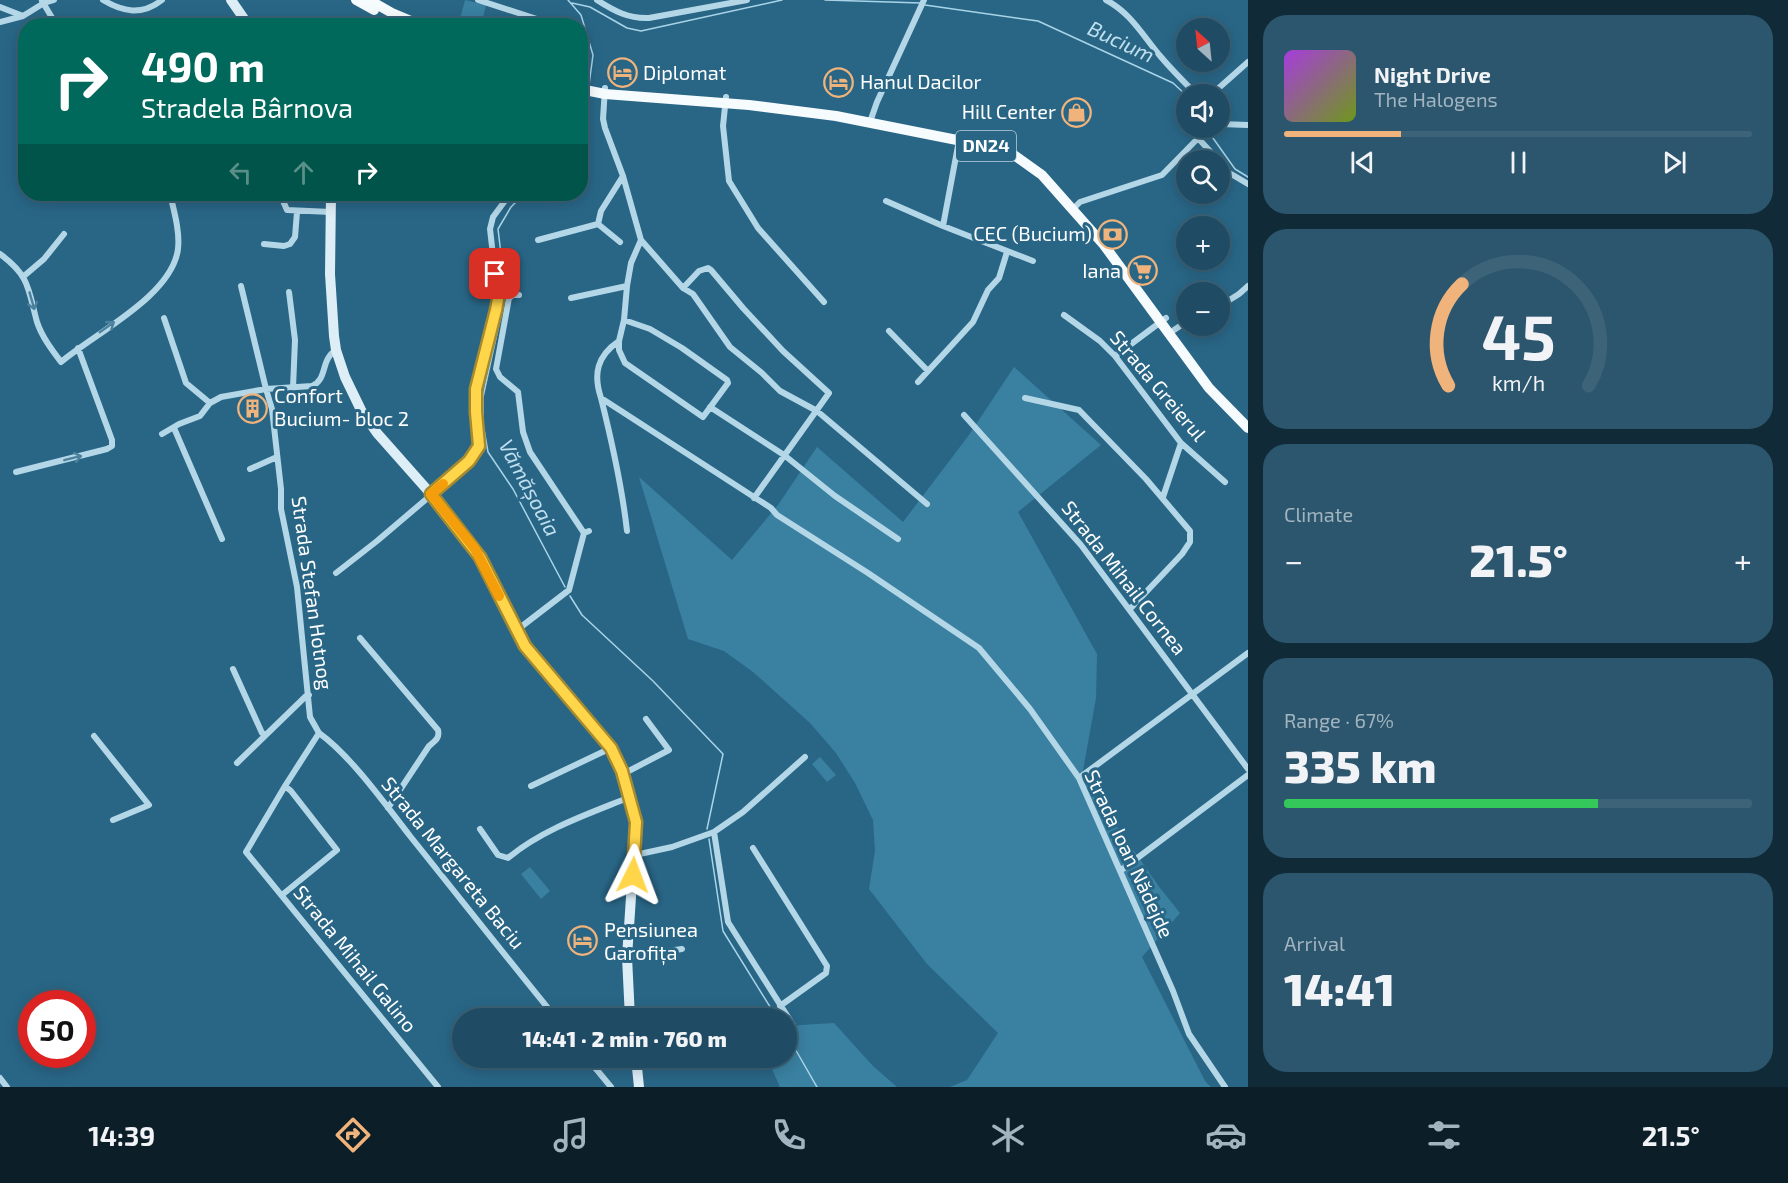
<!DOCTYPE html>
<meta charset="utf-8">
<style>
:root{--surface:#1f4c64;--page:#2c566d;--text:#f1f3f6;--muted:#a1b4bf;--line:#3c6378;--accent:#efb37b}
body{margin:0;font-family:"Exo 2",sans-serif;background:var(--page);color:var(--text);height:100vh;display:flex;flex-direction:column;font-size:22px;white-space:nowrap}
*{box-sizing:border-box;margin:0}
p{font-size:20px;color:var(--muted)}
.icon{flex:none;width:33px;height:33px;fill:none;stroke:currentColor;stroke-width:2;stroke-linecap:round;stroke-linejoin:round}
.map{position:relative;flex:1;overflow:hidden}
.side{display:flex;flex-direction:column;gap:15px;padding:15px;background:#112a37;width:540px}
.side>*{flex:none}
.guide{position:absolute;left:18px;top:18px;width:570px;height:183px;border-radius:24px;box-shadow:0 3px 15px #0003,0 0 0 2px var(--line);background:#00695c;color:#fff;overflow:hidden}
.needle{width:39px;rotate:333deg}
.fabs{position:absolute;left:1176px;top:18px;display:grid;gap:12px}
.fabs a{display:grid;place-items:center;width:54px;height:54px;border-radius:50%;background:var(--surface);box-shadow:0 3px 15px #0003,0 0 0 2px var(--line);font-size:30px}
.speed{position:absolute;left:18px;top:990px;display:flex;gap:12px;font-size:30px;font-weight:700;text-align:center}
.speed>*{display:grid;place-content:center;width:78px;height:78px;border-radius:50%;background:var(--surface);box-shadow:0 3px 15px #0003,0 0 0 2px var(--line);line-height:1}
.speed .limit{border:9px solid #d22;background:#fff;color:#111}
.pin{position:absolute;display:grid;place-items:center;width:51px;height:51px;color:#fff;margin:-26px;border-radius:12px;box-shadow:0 3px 9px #0006}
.me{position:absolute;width:66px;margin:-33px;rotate:3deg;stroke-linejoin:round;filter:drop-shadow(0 0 4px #0008)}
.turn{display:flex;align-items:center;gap:21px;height:126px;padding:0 24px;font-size:27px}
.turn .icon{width:78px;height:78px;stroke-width:2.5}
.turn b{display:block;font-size:42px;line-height:51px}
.lanes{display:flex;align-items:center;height:57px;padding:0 24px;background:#0003;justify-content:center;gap:30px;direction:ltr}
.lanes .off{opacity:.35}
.big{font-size:45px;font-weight:800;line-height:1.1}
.side .card{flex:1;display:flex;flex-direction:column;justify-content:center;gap:9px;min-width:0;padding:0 21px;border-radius:24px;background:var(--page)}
.side .dial{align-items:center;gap:0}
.dial svg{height:156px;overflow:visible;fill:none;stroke:var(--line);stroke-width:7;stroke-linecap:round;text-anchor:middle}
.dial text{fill:var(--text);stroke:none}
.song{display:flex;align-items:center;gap:18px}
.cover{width:72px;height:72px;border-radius:9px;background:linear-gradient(135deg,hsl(280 70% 55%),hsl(80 70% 35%))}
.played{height:6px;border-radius:3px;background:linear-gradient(90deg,var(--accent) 25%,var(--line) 25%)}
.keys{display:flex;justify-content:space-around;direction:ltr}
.heat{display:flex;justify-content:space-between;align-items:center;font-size:33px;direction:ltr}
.charge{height:9px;border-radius:4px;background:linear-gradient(90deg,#34c759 67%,var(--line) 0)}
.trip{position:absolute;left:452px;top:1008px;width:345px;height:60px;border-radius:30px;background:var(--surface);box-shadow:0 3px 15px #0003,0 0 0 2px var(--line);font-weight:800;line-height:60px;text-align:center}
.tabs{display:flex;height:96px;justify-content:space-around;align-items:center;background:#0c1e28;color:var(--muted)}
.tabs .icon{width:42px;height:42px}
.tabs .on{color:var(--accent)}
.tabs b{font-size:27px;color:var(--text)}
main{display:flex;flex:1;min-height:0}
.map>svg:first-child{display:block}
.green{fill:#3a80a1}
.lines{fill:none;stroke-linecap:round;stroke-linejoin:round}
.stream{stroke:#a9d4e8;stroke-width:1.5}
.street{stroke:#b4d7e8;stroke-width:6}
.secondary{stroke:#deeef7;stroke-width:10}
.primary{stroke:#f6fbfe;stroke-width:10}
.oneway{stroke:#4c829e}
.route-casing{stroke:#a68a30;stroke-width:15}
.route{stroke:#ffd54a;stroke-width:10}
.slow{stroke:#f59e0b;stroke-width:10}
.labels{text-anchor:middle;stroke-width:6;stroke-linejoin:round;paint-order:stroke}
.shield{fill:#296686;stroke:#bfd1db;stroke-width:1.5}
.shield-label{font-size:18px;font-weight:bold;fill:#fff}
.poi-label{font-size:20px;fill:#fff;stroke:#296686;text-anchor:start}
.street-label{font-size:20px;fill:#fff;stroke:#296686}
.water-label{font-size:21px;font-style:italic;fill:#c0e0ef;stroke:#296686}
</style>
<main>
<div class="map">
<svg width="1248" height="1087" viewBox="0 0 1248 1087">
<rect width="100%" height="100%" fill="#296686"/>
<path class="green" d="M465,0L486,5L481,25L458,26Z
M1014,367L1101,445L1018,512L1097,654L1096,698L1082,776L1160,888L1180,913L1142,957L1205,1081L1211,1087H950L967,1080L998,1033L927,964L869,889L875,851L873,820L855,783L836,753L810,723L753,672L724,651L688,639L639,477L732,560L778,505L817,447L903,522L969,435Z
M820,757L836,775L827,782L812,764Z
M530,867L550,891L541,899L521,874Z
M834,1023L873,1066L897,1087H780L767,1058H786V1026Z"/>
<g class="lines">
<path class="stream" d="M568,0L581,15L593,55L589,85
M825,0L921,3
M572,3L590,7L627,28L641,31L782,0
M925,5L1038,21L1173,83L1186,95
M1208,131L1235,169L1248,177
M580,133L588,95
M524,194L511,207L498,229L503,271V306L483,397V424L488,452L513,489L565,587
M570,596L582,615L653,681L723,754L707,829
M709,839L723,931L777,1018
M786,1033L817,1087"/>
<path class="street" d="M103,0C123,12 142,16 162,0
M478,0L540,20
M597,0C614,11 629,19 649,18L747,0
M1106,0C1131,13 1143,36 1161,57C1172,70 1184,82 1196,94
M42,1L57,26
M0,7L23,16
M0,22L23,16L44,3L54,0
M384,26L389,19
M605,88L603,119L605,128L623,176L641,240L631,263L627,286L624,320L619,341V350L625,363L703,417L728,383L727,380L682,348L650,329L624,320
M1212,94L1248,62
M726,97L723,126L729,181L758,228L824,302
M870,122L877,102L924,0
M1220,124L1248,125
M1197,137L1218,160
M1220,163L1226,171L1248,184
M280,194L287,210L331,212
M886,201L943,226L1033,261
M1072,210L1080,202L1162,175L1208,128
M598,224L620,242
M943,226L960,135
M538,240L598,224L601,211L623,176
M641,240L683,288L693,294L730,347L762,373L780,391L817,411L927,504
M264,244L284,246L290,244L295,237L297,212
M0,254C30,276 28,289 37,322C42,337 52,350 61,362C95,333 172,296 178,249C180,231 174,211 170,194
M24,276L44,259L64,234
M241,286L266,389L272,409L281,489V509L297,587L310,717L319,733L285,786L246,852L438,1087
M683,288L699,271L708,268L711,270L743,308L783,351L829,393L754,498
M289,292L295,340L293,388
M519,295H513L509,298L496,369L500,377L518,392L523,432L530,452L584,533
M571,298L627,286
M1220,306L1239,294L1248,286
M1064,315L1100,341L1115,356L1181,443L1225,482
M164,318L186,383L210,403
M1174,330L1186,322
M889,331L928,371
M619,341C597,356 593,374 601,398L771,508L777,515L868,573L979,648L1030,709L1079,778L1173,991L1189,1034L1225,1087
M1115,356L1166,318
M918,382L973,322L988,290L999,278L1007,252
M601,398C612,442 622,486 627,531
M1025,398L1079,410L1146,479L1190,531V542L1182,554L1130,609
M710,407L784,455L835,496L898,539
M964,415L1081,545L1248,769
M174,428L222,539
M162,434L179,424L200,416L210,403L221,397L266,389L312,386C328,379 320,360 336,350
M250,469L277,457
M16,472L107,449L112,446V440L78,348
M1163,497L1181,443
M336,573L377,541L457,473L477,452L479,446L476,412V389L498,299L490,229L493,217L510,194
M517,630L569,590L584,533L589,531
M360,638L438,730C440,738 435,741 429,746L388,808
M233,669L262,733L266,735
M319,733C351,756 385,804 410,836C459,897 507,958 556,1018
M94,736L149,805L113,820
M237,763L306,696L309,695
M623,774L669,750L646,719
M1079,778L1248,653
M531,786L611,748
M480,829L498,855L508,858C543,829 588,814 630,797
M714,832L728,922L793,1025
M753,848L827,966L826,973L780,1006
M635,855L672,847L714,832L743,812L805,757
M1120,871L1248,775
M282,895L337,850L291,791L285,786
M627,957L682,949
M587,1058L611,1087
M0,1078L7,1087"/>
<path class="secondary" d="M231,0L249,26
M331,194L330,274L334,336L336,350L345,377L361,410L377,433L431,494L475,549L525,646L611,748L622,771L636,822L627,957L630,1018
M636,1058L639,1087"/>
<path class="primary" d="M356,0L374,10
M369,0L392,13L423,26
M580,89L605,94L749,105L836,116L972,143L1014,155L1042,175L1104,245L1209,388L1248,428"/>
</g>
<defs><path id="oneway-shaft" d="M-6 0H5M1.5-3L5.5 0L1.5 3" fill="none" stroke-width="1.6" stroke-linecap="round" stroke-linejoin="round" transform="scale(1.5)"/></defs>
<g class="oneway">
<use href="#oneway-shaft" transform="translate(32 301) rotate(74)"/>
<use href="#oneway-shaft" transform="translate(107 327) rotate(-35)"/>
<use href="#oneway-shaft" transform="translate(73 458) rotate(-14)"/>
</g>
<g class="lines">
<defs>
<path id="route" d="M495,274L498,299L496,310L476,389V412L479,446L469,461L431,494L480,557L525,646L611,748L622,771L636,822L633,875"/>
</defs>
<use href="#route" class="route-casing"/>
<use href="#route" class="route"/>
<path class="slow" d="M443,484L431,494L475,549L499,596"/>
</g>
<defs>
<symbol id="hotel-ring" viewBox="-11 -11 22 22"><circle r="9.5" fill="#296686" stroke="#efb37b" stroke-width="1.5"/><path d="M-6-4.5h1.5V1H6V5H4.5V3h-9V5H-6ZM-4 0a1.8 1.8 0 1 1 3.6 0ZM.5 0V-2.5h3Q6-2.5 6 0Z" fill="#efb37b"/></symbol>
<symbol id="shop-ring" viewBox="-11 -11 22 22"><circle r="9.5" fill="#296686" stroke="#efb37b" stroke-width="1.5"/><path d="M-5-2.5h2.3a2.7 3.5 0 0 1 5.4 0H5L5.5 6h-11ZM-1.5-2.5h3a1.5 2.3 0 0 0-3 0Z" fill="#efb37b"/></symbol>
<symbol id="bank-ring" viewBox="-11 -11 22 22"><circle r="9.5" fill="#296686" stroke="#efb37b" stroke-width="1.5"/><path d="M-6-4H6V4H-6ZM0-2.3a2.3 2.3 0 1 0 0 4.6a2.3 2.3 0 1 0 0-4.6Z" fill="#efb37b"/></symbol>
<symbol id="supermarket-ring" viewBox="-11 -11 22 22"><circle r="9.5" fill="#296686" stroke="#efb37b" stroke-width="1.5"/><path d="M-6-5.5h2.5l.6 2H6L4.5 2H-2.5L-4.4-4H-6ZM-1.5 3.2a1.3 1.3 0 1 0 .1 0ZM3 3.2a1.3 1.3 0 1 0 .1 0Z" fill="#efb37b"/></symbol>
<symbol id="building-ring" viewBox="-11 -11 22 22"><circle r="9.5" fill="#296686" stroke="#efb37b" stroke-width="1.5"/><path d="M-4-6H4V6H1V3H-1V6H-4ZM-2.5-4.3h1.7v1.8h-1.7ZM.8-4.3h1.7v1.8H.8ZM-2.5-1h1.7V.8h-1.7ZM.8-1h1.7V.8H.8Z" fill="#efb37b"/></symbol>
</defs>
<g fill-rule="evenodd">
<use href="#hotel-ring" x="606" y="56" width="33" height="33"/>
<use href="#hotel-ring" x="822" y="66" width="33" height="33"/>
<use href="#shop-ring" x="1060" y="96" width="33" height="33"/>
<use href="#bank-ring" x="1096" y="218" width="33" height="33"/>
<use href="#supermarket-ring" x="1126" y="254" width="33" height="33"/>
<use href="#building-ring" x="236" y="392" width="33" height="33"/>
<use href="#hotel-ring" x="566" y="924" width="33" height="33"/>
</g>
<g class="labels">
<rect class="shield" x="956" y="131" width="60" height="30" rx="4.5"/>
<g class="shield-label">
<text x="986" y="152">DN24</text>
</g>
<g class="poi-label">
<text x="643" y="80">Diplomat</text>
<text x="860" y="89">Hanul Dacilor</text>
<text x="1056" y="119" text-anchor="end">Hill Center</text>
<text x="1092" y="241" text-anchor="end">CEC (Bucium)</text>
<text x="1121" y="278" text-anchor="end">Iana</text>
<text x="274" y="403">Confort<tspan x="274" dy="23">Bucium- bloc 2</tspan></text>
<text x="604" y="937">Pensiunea<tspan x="604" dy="23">Garofița</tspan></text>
</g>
<g class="street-label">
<text transform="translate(1158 386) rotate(50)" y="7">Strada Greierul</text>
<text transform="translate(1124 578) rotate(52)" y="7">Strada Mihail Cornea</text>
<text transform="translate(312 593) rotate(82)" y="7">Strada Stefan Hotnog</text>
<text transform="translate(1129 854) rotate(65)" y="7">Strada Ioan Nădejde</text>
<text transform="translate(453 863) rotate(51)" y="7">Strada Margareta Baciu</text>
<text transform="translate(355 959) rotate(51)" y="7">Strada Mihail Galino</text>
</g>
<g class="water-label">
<text transform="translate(1121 42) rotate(25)" y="7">Bucium</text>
<text transform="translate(529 488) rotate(62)" y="7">Vămășoaia</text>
</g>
</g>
</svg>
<div class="fabs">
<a><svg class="needle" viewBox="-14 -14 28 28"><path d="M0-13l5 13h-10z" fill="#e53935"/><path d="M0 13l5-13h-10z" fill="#a1b4bf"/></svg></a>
<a><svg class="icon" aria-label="sound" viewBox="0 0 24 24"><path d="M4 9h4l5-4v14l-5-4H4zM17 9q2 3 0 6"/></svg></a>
<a><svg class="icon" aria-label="search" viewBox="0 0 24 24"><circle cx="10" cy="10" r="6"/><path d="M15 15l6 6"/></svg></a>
<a>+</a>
<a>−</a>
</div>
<div class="speed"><div class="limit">50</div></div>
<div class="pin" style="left:495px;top:274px;background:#d93025"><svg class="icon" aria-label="arrive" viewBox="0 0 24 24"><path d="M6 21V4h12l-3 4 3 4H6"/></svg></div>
<svg class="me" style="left:633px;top:875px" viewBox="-20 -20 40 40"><path d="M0-17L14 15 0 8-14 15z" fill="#ffd54a" stroke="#fff" stroke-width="4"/></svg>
<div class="trip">14:41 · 2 min · 760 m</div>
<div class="guide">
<div class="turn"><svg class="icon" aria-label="right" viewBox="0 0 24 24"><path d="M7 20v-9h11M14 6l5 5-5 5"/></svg><div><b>490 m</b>Stradela Bârnova</div></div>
<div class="lanes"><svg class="icon off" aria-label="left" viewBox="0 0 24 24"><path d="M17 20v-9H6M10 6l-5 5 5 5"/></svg><svg class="icon off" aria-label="ahead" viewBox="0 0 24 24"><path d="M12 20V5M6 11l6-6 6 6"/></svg><svg class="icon" aria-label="right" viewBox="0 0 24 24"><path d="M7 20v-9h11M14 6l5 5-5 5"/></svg></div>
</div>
</div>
<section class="side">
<div class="card">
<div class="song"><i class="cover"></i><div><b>Night Drive</b><p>The Halogens</p></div></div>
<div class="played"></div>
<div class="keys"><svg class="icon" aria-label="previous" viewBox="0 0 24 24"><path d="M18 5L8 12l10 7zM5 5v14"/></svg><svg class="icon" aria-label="pause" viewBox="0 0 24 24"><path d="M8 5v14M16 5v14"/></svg><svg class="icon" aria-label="next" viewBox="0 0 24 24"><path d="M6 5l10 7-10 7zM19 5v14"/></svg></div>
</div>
<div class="card dial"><svg viewBox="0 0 100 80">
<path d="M14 69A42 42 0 1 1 86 69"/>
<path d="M14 69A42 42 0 0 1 21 17" stroke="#efb37b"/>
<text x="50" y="56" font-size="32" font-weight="700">45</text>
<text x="50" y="72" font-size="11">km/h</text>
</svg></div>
<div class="card"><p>Climate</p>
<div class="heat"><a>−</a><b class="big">21.5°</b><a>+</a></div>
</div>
<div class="card"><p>Range · 67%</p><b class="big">335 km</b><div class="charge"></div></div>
<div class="card"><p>Arrival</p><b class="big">14:41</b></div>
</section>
</main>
<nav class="tabs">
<b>14:39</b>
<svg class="icon on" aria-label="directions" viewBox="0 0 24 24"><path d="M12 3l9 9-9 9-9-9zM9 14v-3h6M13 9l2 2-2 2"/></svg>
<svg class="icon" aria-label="music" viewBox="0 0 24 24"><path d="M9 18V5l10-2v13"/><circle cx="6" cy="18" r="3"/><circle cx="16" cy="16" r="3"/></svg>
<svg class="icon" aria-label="phone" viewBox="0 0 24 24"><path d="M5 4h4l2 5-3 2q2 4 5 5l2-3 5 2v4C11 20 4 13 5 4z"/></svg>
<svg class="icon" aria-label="climate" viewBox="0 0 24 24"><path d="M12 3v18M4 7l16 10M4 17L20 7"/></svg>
<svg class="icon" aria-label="car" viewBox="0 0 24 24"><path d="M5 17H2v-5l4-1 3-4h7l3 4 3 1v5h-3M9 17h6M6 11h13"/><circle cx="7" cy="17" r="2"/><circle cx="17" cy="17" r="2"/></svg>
<svg class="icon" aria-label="filters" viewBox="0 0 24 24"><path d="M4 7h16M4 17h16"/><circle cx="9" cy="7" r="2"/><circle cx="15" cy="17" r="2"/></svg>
<b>21.5°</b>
</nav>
